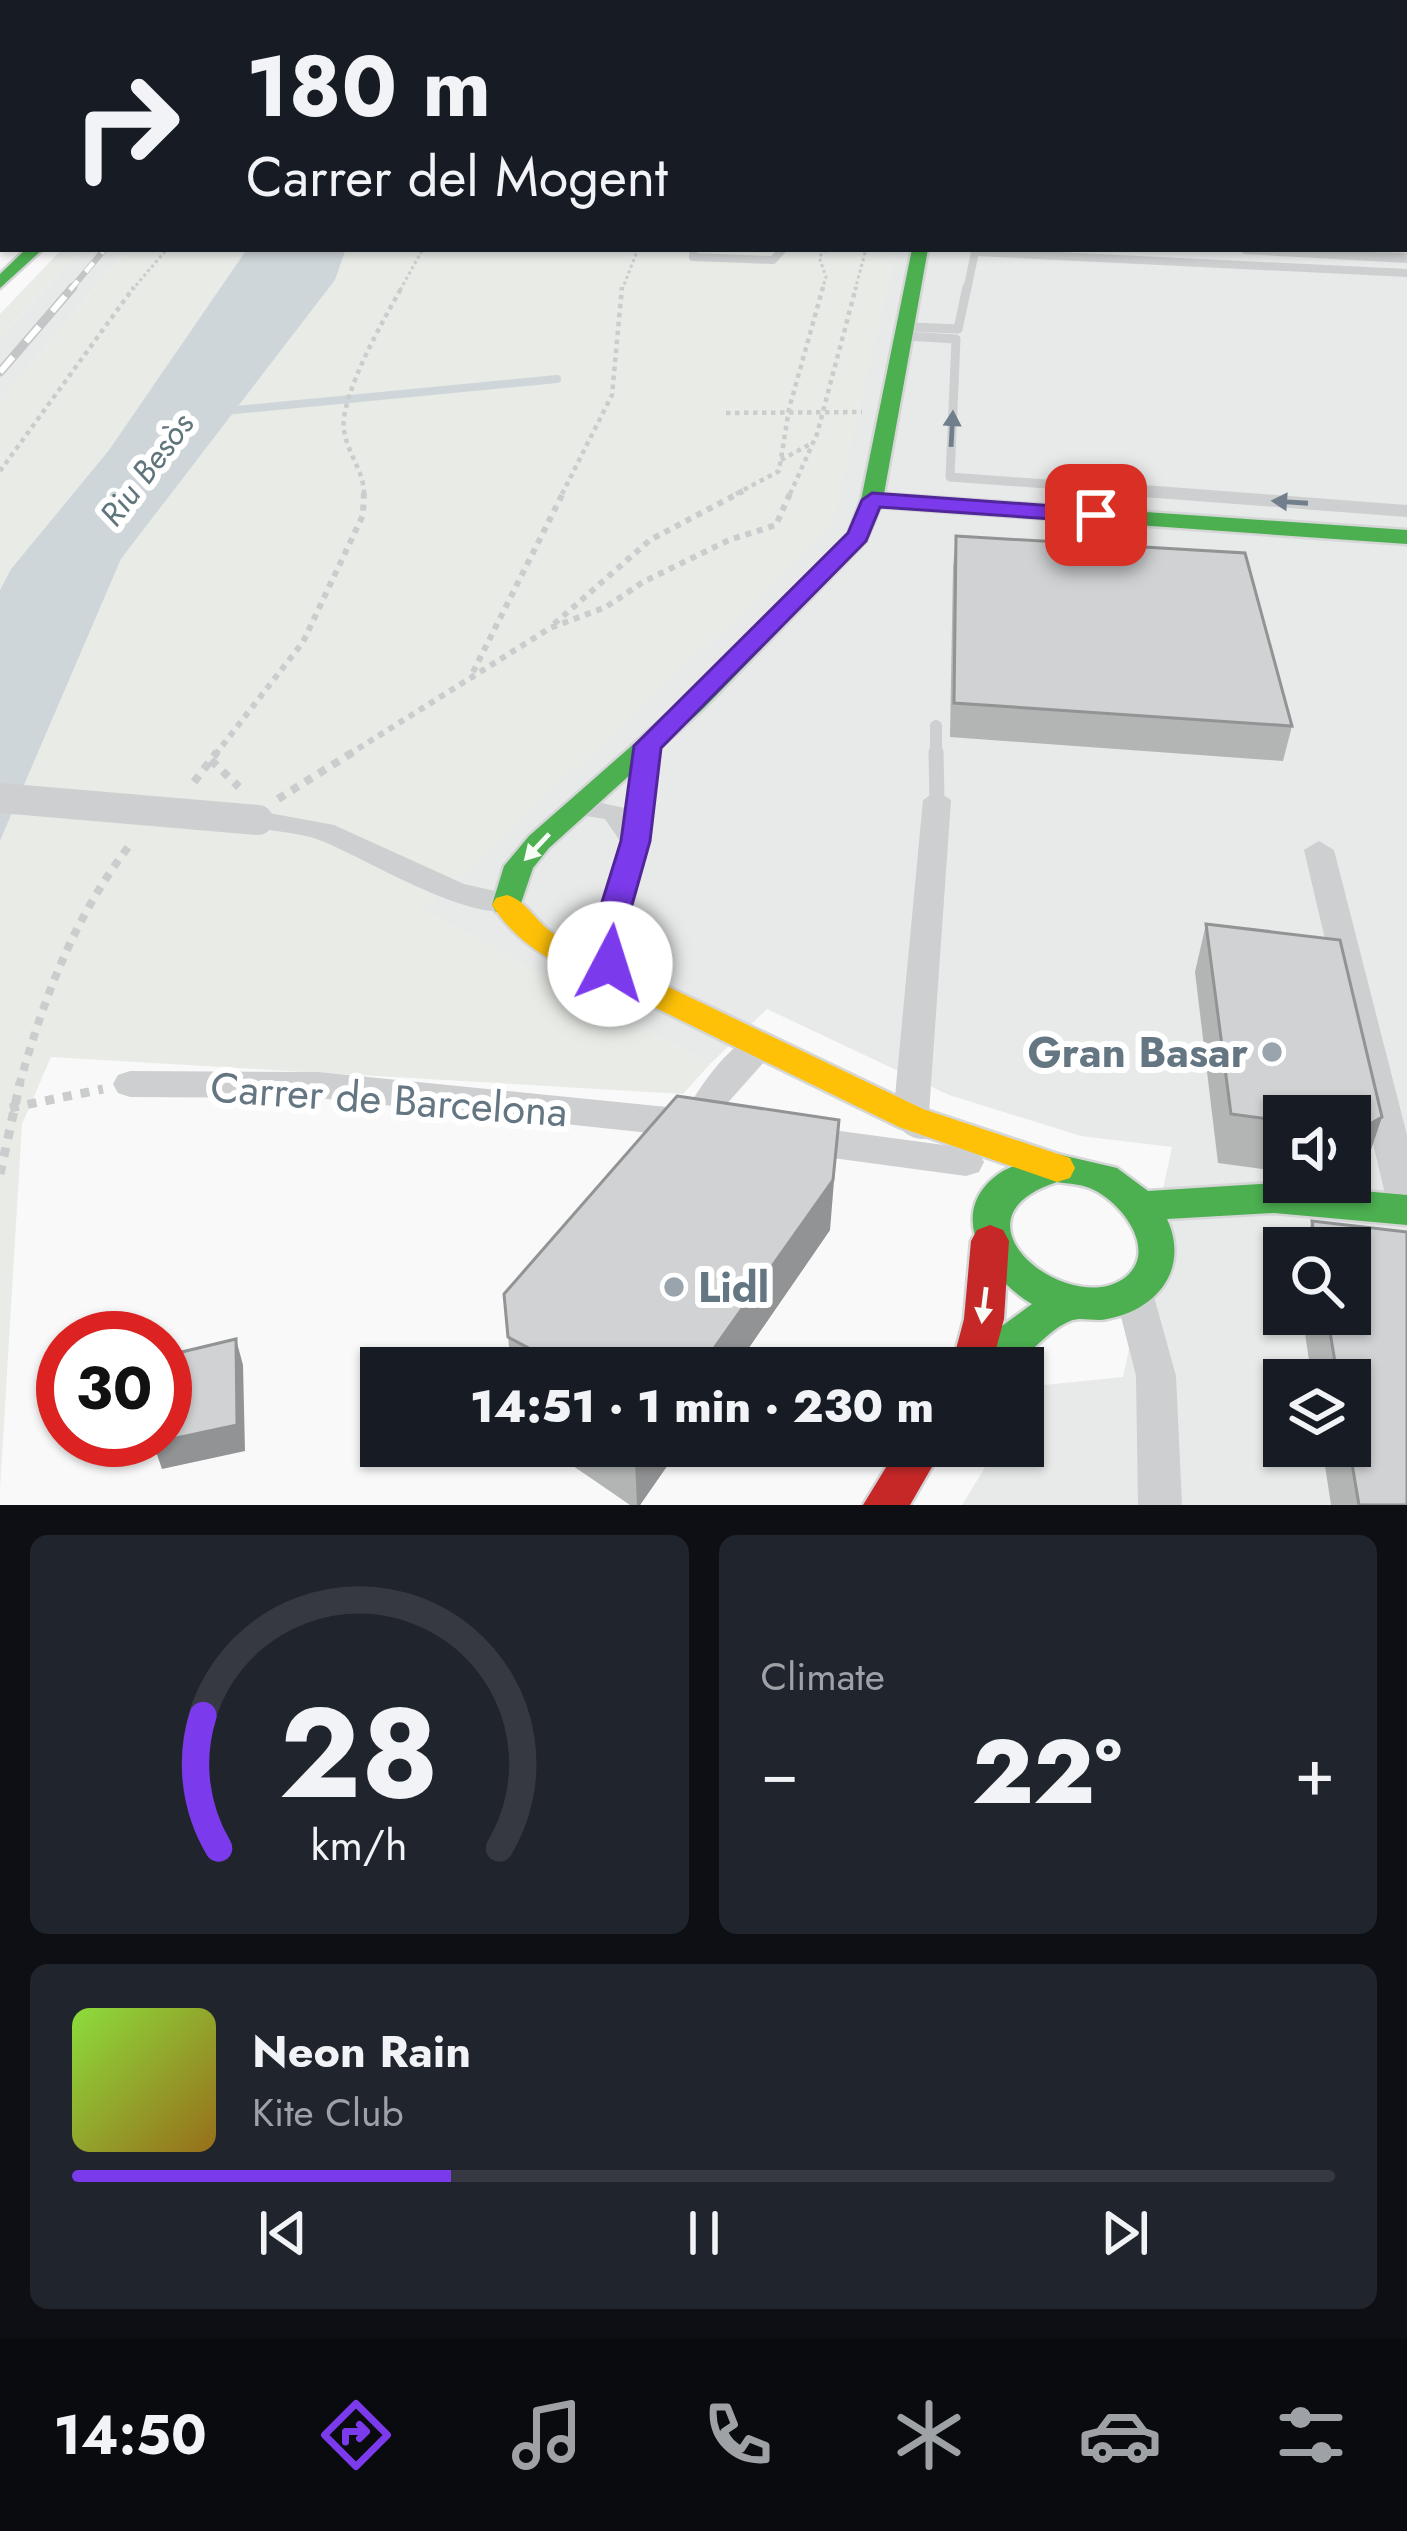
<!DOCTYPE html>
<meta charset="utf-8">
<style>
:root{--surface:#171b24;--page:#20242c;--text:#f1f3f6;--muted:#9ea1a6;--line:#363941;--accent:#7c3aed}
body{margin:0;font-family:Jost,sans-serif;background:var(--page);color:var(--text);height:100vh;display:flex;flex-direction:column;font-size:45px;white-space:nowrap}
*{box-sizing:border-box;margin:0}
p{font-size:39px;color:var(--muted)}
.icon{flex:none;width:66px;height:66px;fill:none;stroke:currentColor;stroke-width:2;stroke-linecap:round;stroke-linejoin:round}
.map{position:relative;height:1505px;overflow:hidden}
.drawer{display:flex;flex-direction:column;gap:30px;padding:30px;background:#0d0f14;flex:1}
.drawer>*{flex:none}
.top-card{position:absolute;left:0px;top:0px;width:1407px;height:252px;box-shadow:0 3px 9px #0004;background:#171b24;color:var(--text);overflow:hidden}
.fabs{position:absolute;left:1263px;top:1095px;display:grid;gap:24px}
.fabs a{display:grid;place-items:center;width:108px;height:108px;border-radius:0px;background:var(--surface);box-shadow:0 3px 9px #0004;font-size:60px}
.speed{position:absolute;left:36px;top:1311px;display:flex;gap:24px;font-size:60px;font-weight:700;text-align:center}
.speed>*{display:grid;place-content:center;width:156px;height:156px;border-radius:50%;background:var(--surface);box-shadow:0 3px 9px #0004;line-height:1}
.speed .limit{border:18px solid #d22;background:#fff;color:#111}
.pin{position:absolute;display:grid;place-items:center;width:102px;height:102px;color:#fff;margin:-51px;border-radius:24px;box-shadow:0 6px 18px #0006}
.me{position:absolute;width:132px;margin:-66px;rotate:5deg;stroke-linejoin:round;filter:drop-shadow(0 0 9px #0008)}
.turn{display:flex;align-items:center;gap:42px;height:252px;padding:0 48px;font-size:54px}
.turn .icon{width:156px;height:156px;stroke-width:2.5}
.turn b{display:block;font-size:84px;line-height:102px}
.big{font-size:90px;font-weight:800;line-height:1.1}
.drawer .tile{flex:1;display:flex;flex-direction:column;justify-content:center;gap:18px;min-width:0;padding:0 42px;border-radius:18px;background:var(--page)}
.drawer .dial{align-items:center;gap:0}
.dial svg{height:312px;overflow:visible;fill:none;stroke:var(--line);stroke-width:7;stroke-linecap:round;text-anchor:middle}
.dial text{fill:var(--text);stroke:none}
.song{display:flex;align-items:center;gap:36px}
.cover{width:144px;height:144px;border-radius:18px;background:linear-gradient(135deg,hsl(90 70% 55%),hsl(40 70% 35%))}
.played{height:12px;border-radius:6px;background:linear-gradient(90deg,var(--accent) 30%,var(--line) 30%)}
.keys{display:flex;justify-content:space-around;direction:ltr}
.heat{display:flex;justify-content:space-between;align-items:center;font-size:66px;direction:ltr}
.drawer .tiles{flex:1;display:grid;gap:30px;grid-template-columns:1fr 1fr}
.tile:last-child{grid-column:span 2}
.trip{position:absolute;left:360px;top:1347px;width:684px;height:120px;border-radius:0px;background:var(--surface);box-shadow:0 3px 9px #0004;font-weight:800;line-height:120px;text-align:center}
.tabs{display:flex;height:192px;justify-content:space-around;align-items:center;background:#090b0e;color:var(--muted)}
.tabs .icon{width:84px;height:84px}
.tabs .current{color:var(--accent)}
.tabs b{font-size:54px;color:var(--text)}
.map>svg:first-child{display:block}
.built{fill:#e8e9e9;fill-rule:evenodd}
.green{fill:#e8ebe6}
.water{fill:#ced6d9}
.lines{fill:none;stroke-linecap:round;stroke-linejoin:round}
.stream{stroke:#ced6d9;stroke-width:8}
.fast-casing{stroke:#d5d6d7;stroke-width:5}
.slow-casing{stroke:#d5d6d7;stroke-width:5}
.jam-casing{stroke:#d5d6d7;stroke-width:5}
.path-far4{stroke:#cbcccd;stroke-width:3;stroke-dasharray:3 3;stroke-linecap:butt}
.path-far3{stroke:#cbcccd;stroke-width:4.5;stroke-dasharray:4.5 4.5;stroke-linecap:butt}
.path-far2{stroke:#cbcccd;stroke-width:6;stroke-dasharray:6 6;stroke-linecap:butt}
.path-far1{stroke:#cbcccd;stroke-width:8;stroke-dasharray:8 8;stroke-linecap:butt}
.path{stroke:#cbcccd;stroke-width:9;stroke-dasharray:9 9;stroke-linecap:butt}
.lane-far3{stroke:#cecfd0;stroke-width:8}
.lane-far2{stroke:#cecfd0;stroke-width:9}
.lane-far1{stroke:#cecfd0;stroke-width:12}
.lane{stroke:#cecfd0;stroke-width:15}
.street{fill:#cecfd0;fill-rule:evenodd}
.fast{fill:#4caf50;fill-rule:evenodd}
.slow{fill:#ffc107;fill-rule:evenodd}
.jam{fill:#c62828;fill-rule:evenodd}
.rail-far1-casing{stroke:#c3c5c6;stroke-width:6}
.rail-casing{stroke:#c3c5c6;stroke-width:9}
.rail-far1{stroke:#fff;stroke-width:4.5;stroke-dasharray:12;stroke-linecap:butt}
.rail{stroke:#fff;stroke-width:6;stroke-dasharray:20;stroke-linecap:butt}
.street-bridge{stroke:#cecfd0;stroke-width:30}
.wall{fill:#b3b5b5}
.shaded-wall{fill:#929394}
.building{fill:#d0d2d3;stroke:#929394;stroke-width:3}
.oneway{fill:#707f8b}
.oneway2{fill:#f6fbf6}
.route{fill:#7c3aed;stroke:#51269a;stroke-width:3}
.poi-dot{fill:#99a4ac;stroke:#fff;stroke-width:4.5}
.labels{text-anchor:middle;stroke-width:12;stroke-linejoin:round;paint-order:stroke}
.far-water-label{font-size:33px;font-style:italic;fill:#60757c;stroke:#fff}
.near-poi-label{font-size:42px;font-weight:bold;fill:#657683;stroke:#fff;text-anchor:end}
.near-street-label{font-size:42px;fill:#657683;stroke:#fff}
</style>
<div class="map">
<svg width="1407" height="1505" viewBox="0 0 1407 1505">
<rect width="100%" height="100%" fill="#f9f9f9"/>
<path class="built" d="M949,0H1407V1505H962L998,1446H1023V1405L1035,1386L1123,1377L1172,1147L1081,1136L949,1095L767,1009L710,1064L424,910L831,528L896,249H1404V3ZM1284,1116H1350V1182H1284ZM1284,1248H1350V1314H1284ZM1284,1380H1350V1446H1284Z
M82,249H127L0,401V338Z"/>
<path class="green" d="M62,249H82L0,338V314Z
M127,249H247L109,450L11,569L0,590V401Z
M346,249H896L832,528L425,910L710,1064L683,1094L51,1057L22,1124L0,1489V841L121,559L335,280Z"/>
<path class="water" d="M247,249H346L335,280L121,559L0,841V590L11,569L109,450Z"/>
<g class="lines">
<path class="stream" d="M225,411L557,379"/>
<defs>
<path id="fast" d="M3,221V233L0,234V222Z
M26,249H43L0,288V274Z
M912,249H928L884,494L1407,530V544L880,507L866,541L703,709L549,848L533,868L518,912H496L492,905L504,866L529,836L685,699L848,534L861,500Z
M1057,1154L1117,1168L1148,1191L1274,1183L1407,1195V1225L1274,1213L1167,1219C1190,1269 1157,1310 1107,1319C1095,1322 1081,1316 1070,1321C1048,1330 1032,1354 1011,1365C997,1372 972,1368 956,1368L962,1355L1032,1304C986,1277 941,1210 1003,1171C1019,1162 1040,1159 1057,1154ZM1057,1182C1069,1184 1083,1184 1094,1190C1123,1204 1160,1253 1123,1279C1068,1317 942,1219 1057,1182Z"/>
<path id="slow" d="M507,895C525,900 535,920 550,931C574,949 602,959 629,968L923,1109L1070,1158L1075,1168L1070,1178L1057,1182L899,1127L607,984C560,967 520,948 492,905L496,898Z"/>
<path id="jam" d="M990,1225L1003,1230L1009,1241L1004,1319L991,1368H951L964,1319L971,1241L977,1230Z
M899,1446H944L910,1505H863Z"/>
</defs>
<use href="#fast" class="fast-casing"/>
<use href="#slow" class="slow-casing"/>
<use href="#jam" class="jam-casing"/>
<path class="path-far4" d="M132,290L167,249
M400,290L423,249
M622,290L638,249
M822,290L826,277L819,257L827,249
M855,290L866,249"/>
<path class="path-far3" d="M726,413L862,412
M781,460L814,442
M0,471L134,287
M364,494C364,471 347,453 344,430C339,397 385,317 402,287
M562,494L612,395L622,287
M736,494L779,471L789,409L823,287
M790,494L817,434L856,287"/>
<path class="path-far2" d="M554,624L650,540L743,491
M473,672L564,491
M215,755L303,642L363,515L364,491
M348,755L550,628L606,607L643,582L729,540L776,525L791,491"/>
<path class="path-far1" d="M211,760L239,787
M194,782L217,752
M278,799L353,752
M19,1086C44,997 75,914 133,841"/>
<path class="path" d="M10,1108L103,1089
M0,1174L20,1083"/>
<path class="lane-far3" d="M694,249L693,257L773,260L783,249
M967,290L975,252L1407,273"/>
<path class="lane-far2" d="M912,327L958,329L967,287
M906,336L956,339L950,477L1184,494"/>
<path class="lane-far1" d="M1144,491L1407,511
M936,726V755"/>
<path class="lane" d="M936,752L937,800"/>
<path class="street" d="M1404,97H1407V105H1404Z
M1236,249L1407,253V263L1244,254Z
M648,738L661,746L649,841L621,944L634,976L629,984H607L589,944L620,841L605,819L568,813L564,807L578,798L625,808L635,746Z
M937,791L951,800L929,1113L940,1127L934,1137C916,1143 903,1135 893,1118L923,800Z
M258,811L334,825L464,884L517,896L521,903L517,910C469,923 369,860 322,841C299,832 272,832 248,826L244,820L248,814Z
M1319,841L1334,850L1407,1135V1222L1394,1218L1388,1207L1304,850Z
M759,1033L771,1036L776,1045L771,1054L724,1107L709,1134L697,1138L318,1098L130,1097L118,1093L113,1084L118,1075L130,1071L318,1072L687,1109C702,1084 730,1042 759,1033Z
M803,1126L966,1148L979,1152L984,1162L979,1172L966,1176L803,1154L790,1150L785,1140L790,1130Z
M1134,1276L1148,1281L1153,1293L1176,1376L1182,1505H1138L1136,1376L1115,1293L1120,1281Z"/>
<use href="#fast" class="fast"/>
<use href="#slow" class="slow"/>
<use href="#jam" class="jam"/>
<defs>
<path id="rail-far1" d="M70,290L105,249"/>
<path id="rail" d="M0,372L73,287"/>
</defs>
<use href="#rail-far1" class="rail-far1-casing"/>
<use href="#rail" class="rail-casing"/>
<use href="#rail-far1" class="rail-far1"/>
<use href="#rail" class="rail"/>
<path class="street-bridge" d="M0,798L258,820"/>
</g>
<path class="wall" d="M0,0H154L155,3H3V76H0Z
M1285,0H1407V86H1404V3H1287Z
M956,536L1292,726L1283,761L950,737L953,567Z
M1206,924L1382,1117L1365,1167L1350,1175V1116H1284V1172L1218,1163L1195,972Z
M1312,1221L1407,1232V1505H1331L1322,1446H1350V1380H1312L1302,1314H1350V1248H1303Z
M830,1230L735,1368H511L504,1294Z
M544,1446H681L640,1505H630Z"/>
<path class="shaded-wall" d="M0,0H15V3H3V21L0,23Z
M1382,1117L1365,1167L1350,1175V1153L1358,1131Z
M839,1120L830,1230L735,1368H700Z
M236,1339L243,1365L245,1451L162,1469L153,1443Z
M645,1446H681L640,1505H637L635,1460Z"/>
<path class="building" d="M17,0H147L145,3H13Z
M1053,0H1209L1210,3H1090L1054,2Z
M1298,0H1407V10H1404V3H1300Z
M3,11V51H0V13Z
M1404,23L1407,27V66H1404Z
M956,536L1245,553L1292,726L954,703Z
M1206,924L1340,940L1382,1117L1358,1131L1350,1130V1116H1284V1121L1231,1114Z
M677,1096L839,1120L833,1180L700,1368H542L547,1358L508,1337L504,1294Z
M1312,1221L1407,1232V1505H1359L1349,1446L1350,1380H1338L1327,1314H1350V1248H1316Z
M236,1339L237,1425L153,1443V1440H165V1356Z
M614,1446H645L635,1460Z"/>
<defs><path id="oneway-solid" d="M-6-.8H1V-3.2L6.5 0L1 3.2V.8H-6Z" transform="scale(3)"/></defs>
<g class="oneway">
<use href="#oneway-solid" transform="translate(952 429) rotate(-87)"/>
<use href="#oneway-solid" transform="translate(1290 502) rotate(-176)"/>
</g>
<g class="oneway2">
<use href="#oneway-solid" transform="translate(537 847) rotate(133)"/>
<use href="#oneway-solid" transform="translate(984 1305) rotate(97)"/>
</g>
<path class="route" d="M872,493L1096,509L1107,515L1096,522L880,507L866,541L661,748L650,841L621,944L626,964L621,972H598L589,944L621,841L634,746L848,533L862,500Z"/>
<g class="poi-dot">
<circle cx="1272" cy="1052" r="12"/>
<circle cx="674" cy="1287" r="12"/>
</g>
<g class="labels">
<g class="far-water-label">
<text transform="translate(146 469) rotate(-53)" y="12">Riu Besòs</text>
</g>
<g class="near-poi-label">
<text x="1248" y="1067">Gran Basar</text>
<text x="698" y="1302" text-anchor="start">Lidl</text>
</g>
<g class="near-street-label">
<text transform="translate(389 1099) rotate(4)" y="15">Carrer de Barcelona</text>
</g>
</g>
</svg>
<div class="fabs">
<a><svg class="icon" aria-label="sound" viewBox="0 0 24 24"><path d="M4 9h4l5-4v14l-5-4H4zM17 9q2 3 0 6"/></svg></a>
<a><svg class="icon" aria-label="search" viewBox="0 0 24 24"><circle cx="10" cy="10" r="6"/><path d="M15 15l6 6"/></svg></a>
<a><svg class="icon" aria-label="layers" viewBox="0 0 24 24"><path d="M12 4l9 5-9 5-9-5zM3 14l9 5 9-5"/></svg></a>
</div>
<div class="speed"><div class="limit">30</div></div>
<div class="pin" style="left:1096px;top:515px;background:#d93025"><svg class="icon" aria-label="arrive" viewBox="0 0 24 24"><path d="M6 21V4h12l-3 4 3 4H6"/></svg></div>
<svg class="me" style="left:610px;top:964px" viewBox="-20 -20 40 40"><circle r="19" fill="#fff"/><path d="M0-13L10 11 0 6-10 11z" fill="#7c3aed"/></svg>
<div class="trip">14:51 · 1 min · 230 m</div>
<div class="top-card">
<div class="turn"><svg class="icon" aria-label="right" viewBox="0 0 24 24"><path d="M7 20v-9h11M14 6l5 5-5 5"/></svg><div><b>180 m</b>Carrer del Mogent</div></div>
</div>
</div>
<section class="drawer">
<div class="tiles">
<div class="tile dial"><svg viewBox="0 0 100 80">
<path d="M14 69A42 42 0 1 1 86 69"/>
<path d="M14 69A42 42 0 0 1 10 35" stroke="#7c3aed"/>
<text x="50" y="56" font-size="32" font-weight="700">28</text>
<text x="50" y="72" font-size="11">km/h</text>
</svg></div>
<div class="tile"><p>Climate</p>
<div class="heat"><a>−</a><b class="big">22°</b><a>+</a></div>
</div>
<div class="tile">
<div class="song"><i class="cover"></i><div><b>Neon Rain</b><p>Kite Club</p></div></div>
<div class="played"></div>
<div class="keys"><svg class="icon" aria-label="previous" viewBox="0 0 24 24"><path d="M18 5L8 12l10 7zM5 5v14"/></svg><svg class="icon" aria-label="pause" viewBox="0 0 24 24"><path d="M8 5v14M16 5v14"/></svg><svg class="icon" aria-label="next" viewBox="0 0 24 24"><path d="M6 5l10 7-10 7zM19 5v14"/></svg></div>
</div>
</div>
</section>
<nav class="tabs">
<b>14:50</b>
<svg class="icon current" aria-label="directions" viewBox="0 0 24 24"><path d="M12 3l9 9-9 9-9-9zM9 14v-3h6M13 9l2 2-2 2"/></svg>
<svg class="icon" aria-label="music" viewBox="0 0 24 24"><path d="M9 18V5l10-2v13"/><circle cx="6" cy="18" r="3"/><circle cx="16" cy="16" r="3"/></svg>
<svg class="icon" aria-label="phone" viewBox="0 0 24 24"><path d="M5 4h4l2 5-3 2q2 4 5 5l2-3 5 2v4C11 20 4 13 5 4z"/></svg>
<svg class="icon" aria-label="climate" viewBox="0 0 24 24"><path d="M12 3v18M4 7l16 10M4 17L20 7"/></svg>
<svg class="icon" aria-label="car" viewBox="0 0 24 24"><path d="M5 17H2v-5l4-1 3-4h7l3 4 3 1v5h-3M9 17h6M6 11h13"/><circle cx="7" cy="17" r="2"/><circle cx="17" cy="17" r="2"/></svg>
<svg class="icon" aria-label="filters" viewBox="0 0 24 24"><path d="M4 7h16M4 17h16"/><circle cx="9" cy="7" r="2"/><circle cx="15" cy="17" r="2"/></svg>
</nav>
